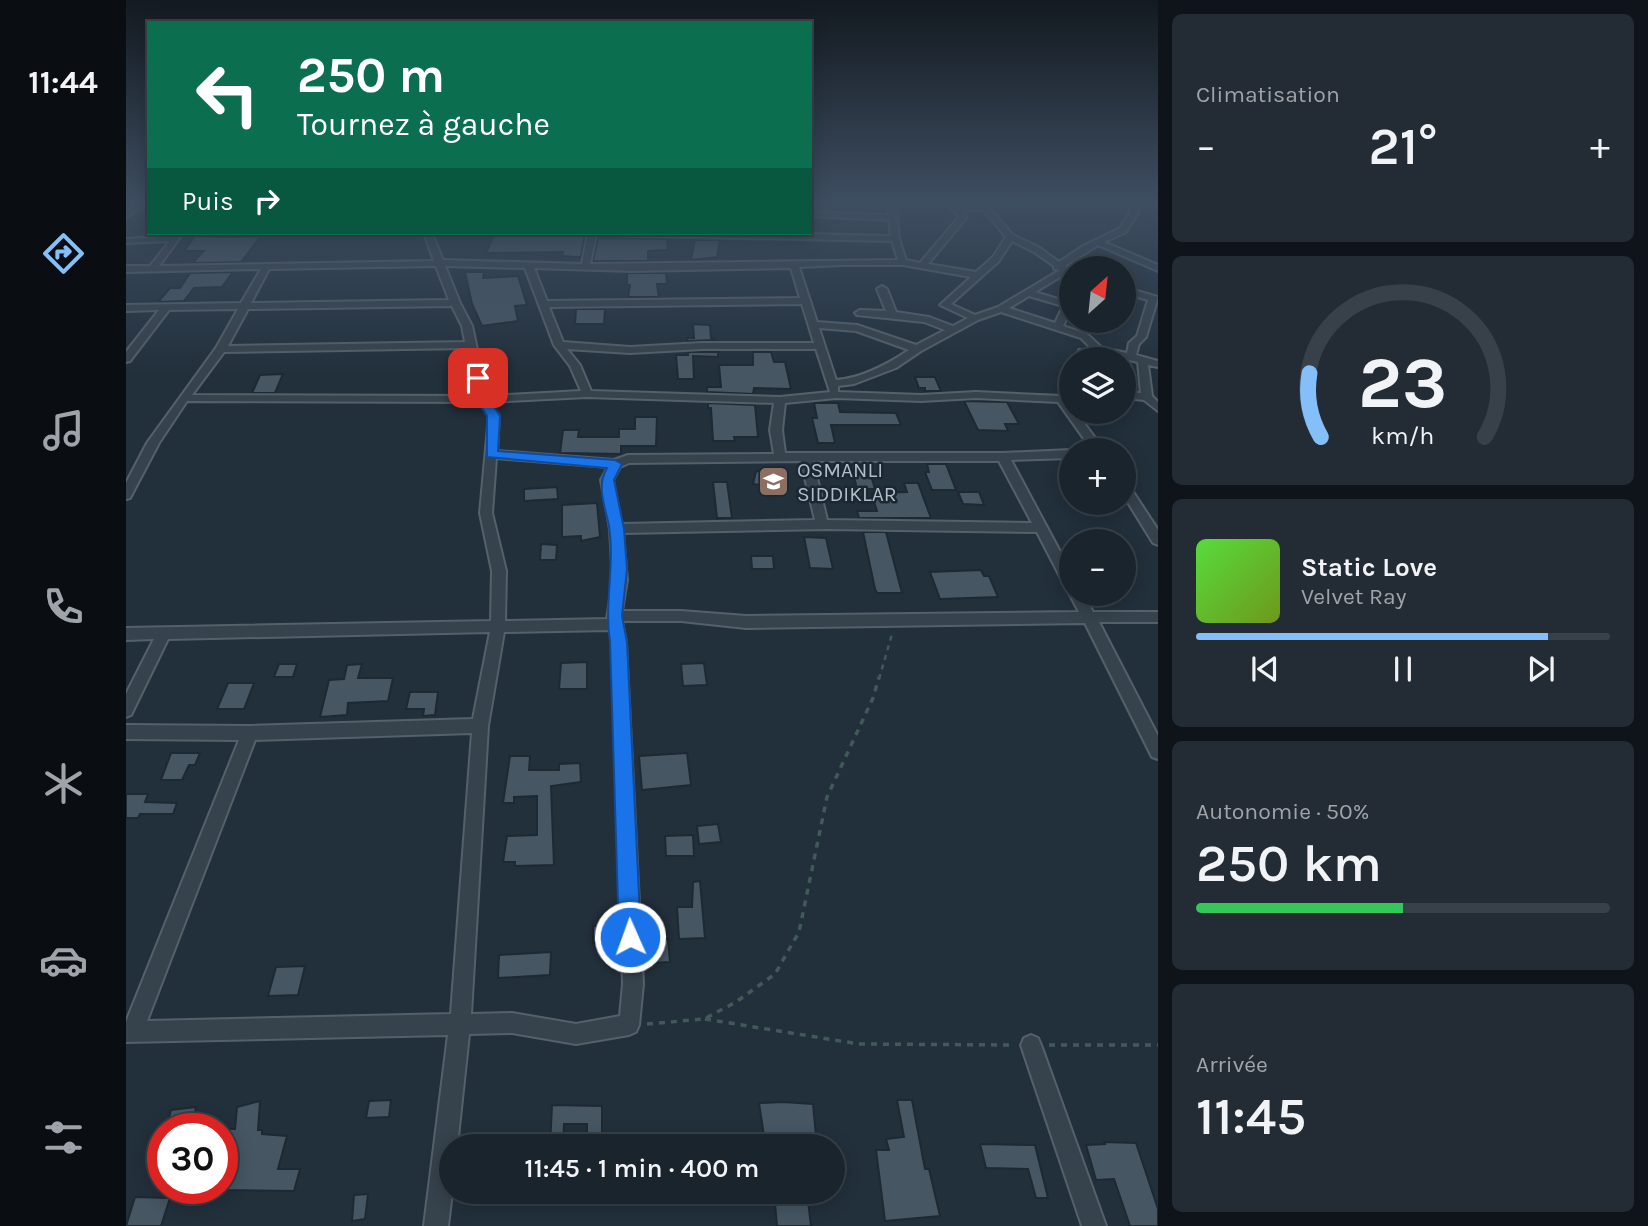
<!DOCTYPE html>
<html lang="fr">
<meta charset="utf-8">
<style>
:root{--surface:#1a242d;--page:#232c35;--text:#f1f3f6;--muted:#9fa4aa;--line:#384149;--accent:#84bffa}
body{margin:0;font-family:Karla,sans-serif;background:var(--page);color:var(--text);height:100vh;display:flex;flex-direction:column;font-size:26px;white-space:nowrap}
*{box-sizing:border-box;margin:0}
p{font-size:23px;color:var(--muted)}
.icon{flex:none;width:38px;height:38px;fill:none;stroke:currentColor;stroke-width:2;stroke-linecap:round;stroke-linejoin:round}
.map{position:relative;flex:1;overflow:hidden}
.sheet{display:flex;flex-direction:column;gap:14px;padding:14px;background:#0e1419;width:490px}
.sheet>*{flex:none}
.guide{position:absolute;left:21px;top:21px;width:665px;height:214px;border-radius:0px;box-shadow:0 4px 18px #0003,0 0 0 2px var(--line);background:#0b6e4f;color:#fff;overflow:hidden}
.needle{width:46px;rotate:27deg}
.controls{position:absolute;left:933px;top:256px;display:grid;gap:14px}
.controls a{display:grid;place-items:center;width:77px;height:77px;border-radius:50%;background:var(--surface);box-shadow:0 4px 18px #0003,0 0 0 2px var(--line);font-size:35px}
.speed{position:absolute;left:21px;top:1113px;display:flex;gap:14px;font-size:35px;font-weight:700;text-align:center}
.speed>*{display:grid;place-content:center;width:91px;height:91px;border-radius:50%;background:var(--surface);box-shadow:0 4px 18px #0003,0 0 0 2px var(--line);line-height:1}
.speed .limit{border:10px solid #d22;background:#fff;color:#111}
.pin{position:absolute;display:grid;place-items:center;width:60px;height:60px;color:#fff;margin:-30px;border-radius:14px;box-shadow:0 4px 10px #0006}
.me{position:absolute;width:77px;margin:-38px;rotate:358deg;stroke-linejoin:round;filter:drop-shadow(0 0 5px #0008)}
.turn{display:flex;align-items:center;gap:24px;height:147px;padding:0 35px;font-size:32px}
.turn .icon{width:91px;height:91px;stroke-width:2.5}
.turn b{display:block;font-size:49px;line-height:60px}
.then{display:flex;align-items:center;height:66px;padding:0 35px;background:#0003;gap:14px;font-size:26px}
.big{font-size:52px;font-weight:600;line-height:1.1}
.sheet .widget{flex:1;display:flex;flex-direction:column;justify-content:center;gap:10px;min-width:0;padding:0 24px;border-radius:10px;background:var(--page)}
.sheet .dial{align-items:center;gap:0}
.dial svg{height:182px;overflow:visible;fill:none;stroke:var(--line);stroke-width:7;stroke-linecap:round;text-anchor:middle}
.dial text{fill:var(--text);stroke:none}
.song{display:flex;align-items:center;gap:21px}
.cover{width:84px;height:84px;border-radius:10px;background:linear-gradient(135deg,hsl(110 70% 55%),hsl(80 70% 35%))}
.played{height:7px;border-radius:4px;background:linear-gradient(90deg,var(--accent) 85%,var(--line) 85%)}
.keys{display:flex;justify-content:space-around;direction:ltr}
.heat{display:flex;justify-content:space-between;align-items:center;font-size:38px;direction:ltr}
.charge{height:10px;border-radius:5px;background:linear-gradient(90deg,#34c759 50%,var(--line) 0)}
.trip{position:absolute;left:313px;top:1134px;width:406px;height:70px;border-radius:35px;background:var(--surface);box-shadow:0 4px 18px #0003,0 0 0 2px var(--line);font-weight:600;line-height:70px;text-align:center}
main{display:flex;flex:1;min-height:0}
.tab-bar{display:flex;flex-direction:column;width:126px;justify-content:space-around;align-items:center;background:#0a0e12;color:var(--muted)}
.tab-bar .icon{width:49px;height:49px}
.tab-bar .selected{color:var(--accent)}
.tab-bar b{font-size:32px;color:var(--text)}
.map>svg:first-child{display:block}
.building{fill:#465663;stroke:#1d2933;stroke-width:2}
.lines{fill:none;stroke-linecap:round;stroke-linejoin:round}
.street-casing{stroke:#54606a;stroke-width:4}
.path-far1{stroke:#425959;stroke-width:2.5;stroke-dasharray:5 5;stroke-linecap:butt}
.path{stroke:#425959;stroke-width:3.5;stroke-dasharray:6 6;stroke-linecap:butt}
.street{fill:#36424c;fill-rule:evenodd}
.route{fill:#1a73e8;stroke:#114b97;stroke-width:2}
.labels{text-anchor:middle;stroke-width:5;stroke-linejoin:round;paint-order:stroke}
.poi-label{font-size:21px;fill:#b1bdc8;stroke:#1b2731;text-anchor:start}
</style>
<main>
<nav class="tab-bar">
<b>11:44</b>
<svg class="icon selected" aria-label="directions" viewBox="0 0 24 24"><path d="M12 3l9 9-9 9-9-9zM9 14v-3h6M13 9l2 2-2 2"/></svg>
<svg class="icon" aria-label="music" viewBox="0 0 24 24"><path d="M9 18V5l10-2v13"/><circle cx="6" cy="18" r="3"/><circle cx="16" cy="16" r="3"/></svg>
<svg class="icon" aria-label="phone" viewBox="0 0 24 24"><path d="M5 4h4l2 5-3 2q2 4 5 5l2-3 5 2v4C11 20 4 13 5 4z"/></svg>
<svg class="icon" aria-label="climate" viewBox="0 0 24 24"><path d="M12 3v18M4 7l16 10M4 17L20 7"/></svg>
<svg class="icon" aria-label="car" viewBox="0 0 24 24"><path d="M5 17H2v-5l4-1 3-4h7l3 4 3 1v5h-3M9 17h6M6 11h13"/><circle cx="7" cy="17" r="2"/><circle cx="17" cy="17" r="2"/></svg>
<svg class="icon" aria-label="filters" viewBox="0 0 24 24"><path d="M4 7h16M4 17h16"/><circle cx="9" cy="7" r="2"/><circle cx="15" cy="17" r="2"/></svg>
</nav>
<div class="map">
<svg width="1032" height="1226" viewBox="0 0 1032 1226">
<rect width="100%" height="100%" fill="#22303c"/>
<path class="building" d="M369,233H459L455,257H451L436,256L437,252L360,253Z
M69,236L101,237L135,236L115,262L71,263L68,261L78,251H58Z
M472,238L541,239L542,250L522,251V261H467Z
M569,240H594L591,257L565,260Z
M107,272L96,287L68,288L58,301L32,302L44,288H54L64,273Z
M339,272H358L357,278L392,276L401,305L389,306L392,321L356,326L346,304Z
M501,273H540L541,284H531L533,297H502L504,285H501Z
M450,309H479L478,324H449Z
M567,324L584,325L585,338L590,340L561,341V338H568Z
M562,352H592V357L567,356L568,379H552L550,355H562Z
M627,352H645L648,362H659L665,389L628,388L627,394L581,392V387H595L593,365H627Z
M157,374L149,393H126L134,375Z
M789,377H809L815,391H799V388H793Z
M838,401L881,402L893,424H879L882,431L852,430Z
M582,403L629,405L632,437H608L609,441H587L585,408H582Z
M688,403H712L714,412L770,413L775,425H705L709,443H692L686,418H691Z
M509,417H531L530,446H495V454L434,453L437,430H453L452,437H493V429H509Z
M801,464H820L830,490H806L799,472H803Z
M725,465H742L749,489H731Z
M630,471L658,476L656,489L649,488L647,494L633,492L635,485L627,484Z
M587,482H601L606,518H591Z
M778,483H792L805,518H733L731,511H751L745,493L781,492Z
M431,487L432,499L398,501V489Z
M832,492H853L858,505L837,504Z
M471,503L474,537L455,541V536L436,537V505Z
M737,532H760L776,593H751L749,589Z
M678,537L700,538L707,569L684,568Z
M415,544L431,545L430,560H414Z
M625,556H647L648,569H626Z
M855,570L858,576H863L872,597L814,599L804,572Z
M461,662V689H433L435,663Z
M578,663L581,685L557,686L555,664Z
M153,664H171L167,677H148Z
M236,664L232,678H267L262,701L222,703L221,715L194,717L203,680L218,679L221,665Z
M102,683H128L118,709H91Z
M284,692H312L309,715L297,716L298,709H280Z
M45,753H74L69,765H63L56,780H35Z
M561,753L565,785L516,790L513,756Z
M384,756H404L403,770H433V764L454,763L455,782L425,786L428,865L389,866V862H377L381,836L411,835V796L388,797V803H377Z
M0,794H22L19,802L51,803L47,814H14L12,818H0Z
M592,824L595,842L573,844L571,826Z
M567,835L568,856H540L539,836Z
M574,881L579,938L553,939L551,907H566L567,882Z
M483,925L484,941L467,943V926Z
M542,939L544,962L524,963L522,940Z
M425,952L424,975L372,978L373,955Z
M179,966L172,995L142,996L150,967Z
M265,1100L263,1117L240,1118L243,1101Z
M771,1100H786L799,1169H803L814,1216L759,1221L750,1150H763L760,1139L778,1137Z
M134,1101L132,1130H136V1134L161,1136L152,1169H174L168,1191L96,1190V1129H109L111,1107Z
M657,1102L687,1104L691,1146H677L676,1134L638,1136L633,1103Z
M426,1105L476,1106V1140H472L473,1146H461V1124H438L437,1146H424Z
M70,1107L67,1121L41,1125L45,1110Z
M978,1142L1010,1143L1032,1209V1226H1004L988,1179L970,1180L960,1145L979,1144Z
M854,1144L909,1145L922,1198H910L902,1169L860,1168Z
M648,1192H681L685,1226H651Z
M242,1194L239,1219L226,1221L228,1195Z
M9,1197L44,1198L35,1226H0Z"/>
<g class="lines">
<defs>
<path id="street" d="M12,202H21L0,218V212Z
M762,202H770L773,239L780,260L794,263L833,217L826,209L830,207L853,206L850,202H858L887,235L914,248L933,262L957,246L994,228L1005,211L998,202H1006L1013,211L1000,232L978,242L1032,265V271L972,245L939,266L945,270V275L939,274L909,292L945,303V309L937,326L961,334L976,348L1001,353L1003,343L1011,336L1022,300L998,293V287L1032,297L1020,337L1013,344L1010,355L1032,361V367L1022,365L1026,396L1032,402V411L1018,400L998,398V392L1015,393L1012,362L976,354L971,356L961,355L960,359H950L953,350H967L955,338L875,312L852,320L795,351L770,368L728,384L712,386V392L795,395L850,392L935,396L945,394V400L942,401L945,405V411H949L978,450H966L932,402L850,398L795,401L710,398L659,403L656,430L659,453H877L945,450V458L885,460L945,572V589L940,588L911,532L702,529L497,533L501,580L496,611H555L620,616L953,612L943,593L945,590V593H957L967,612H1032V622H973L1032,736V759L1026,757L959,623L620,628L555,621H496L500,642L517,984L513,1025L510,1032L503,1035L450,1044L386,1033L343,1034L331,1146H326V1192L322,1226H298L322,1035L0,1042V1022L113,740L0,739V725L124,726L347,719L364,632L42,639L5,715L0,717V694L28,639L0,640V628L365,621L366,571L354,513L363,416L353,402L61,401L33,443L4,498L0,499V483L21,443L90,348L112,309L43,310L4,361L0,362V352L33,310L0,311V305L115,303L135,269L0,272V266H24L44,241L0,243V239L48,236L51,233H57L33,266L308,261L298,233H306L317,260L456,264L462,233H639L765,236L763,220L684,216V212L763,215ZM857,210L880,237L867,257L850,272L802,264L841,217L836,211ZM470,235L766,241L772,260L464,264ZM886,241L908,252L928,266V269L934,270L872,307L849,315L825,304L873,261ZM716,265H777L845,277L814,305L842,318L827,326L803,317L770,312L761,289L756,286L751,289L760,311L734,310L729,313L731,315L798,322L819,330L790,345L731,325L691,322L673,267ZM310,266L323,300L125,303L143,269ZM319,266L399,268L428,345L444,366L455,391L361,396L346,326L334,303ZM408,268L506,271L665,268L674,298L421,301ZM903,296L937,306L929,323L883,308ZM676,304L688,343H576L504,347L437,342L423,307ZM326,306L336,326L339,342L102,346L122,309ZM693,328L730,331L783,350C762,364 737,378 710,380ZM341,348L350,396L66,395L98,352ZM441,349L504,353L576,349H690L704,392L654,397L465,391L454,365ZM461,397L648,403L644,430L648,454L502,455L488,460L371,451L373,416L363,402ZM370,458L482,467L475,480L484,529L487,580L481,619L379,621L380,571L366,513ZM675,461L689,520L495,524L487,480L494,467L503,463ZM687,461H873L906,523L701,520ZM484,630L486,642L497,984L494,1016L450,1024L386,1013L345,1014L362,726L378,632ZM346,733L325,1014L21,1021L129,740Z
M1023,202H1032V208Z
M998,483L1002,484L1032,530V545L1027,543L998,496Z
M905,1035L912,1038L915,1045L980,1226H956L895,1045L898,1038Z"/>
</defs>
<use href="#street" class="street-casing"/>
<path class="path-far1" d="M753,679L766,634"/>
<path class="path" d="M579,1019L733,1044L889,1045
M521,1024L578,1019L610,1002L649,974L673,932L701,797L747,698L753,677
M923,1045H1032"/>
<use href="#street" class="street"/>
</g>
<linearGradient id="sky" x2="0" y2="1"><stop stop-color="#131a21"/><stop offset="0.54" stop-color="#3e4e61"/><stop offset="1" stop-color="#3e4e61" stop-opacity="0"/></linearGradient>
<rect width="1032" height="374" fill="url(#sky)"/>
<path class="route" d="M352,374L358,378L363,399L374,416L372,451L489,460L496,464L488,480L498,529L501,569L496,616L501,642L515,937L512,945L504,948L497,945L493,937L484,642C478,603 489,565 483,526C479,506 470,486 481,468L361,457V416L350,399L347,378Z"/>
<defs>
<symbol id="school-square" viewBox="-11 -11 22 22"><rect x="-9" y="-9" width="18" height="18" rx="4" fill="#8d6e63" stroke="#1b2731"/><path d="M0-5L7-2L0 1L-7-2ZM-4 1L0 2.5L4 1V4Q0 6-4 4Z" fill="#fff"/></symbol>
</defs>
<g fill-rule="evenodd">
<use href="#school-square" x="630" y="464" width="35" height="35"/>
</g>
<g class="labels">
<g class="poi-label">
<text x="671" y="477">OSMANLI<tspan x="671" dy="24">SIDDIKLAR</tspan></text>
</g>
</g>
</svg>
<div class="controls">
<a><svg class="needle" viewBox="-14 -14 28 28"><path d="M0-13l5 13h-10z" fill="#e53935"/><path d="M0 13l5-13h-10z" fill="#9fa4aa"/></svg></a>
<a><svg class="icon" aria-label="layers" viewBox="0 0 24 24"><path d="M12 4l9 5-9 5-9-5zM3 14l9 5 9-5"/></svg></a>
<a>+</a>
<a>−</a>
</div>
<div class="speed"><div class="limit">30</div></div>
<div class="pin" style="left:352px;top:378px;background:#d93025"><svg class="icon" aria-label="arrive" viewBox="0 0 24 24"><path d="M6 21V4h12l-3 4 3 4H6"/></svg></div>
<svg class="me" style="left:504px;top:937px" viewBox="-20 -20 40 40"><circle r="17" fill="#1a73e8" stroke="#fff" stroke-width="3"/><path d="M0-11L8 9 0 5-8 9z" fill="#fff"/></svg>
<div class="trip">11:45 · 1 min · 400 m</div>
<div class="guide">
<div class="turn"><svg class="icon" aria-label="left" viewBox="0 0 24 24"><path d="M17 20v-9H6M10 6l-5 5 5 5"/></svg><div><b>250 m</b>Tournez à gauche</div></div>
<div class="then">Puis<svg class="icon" aria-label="right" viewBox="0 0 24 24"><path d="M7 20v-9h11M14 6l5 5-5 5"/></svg></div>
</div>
</div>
<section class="sheet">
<div class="widget"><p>Climatisation</p>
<div class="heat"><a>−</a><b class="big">21°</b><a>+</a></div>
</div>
<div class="widget dial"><svg viewBox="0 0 100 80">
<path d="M14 69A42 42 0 1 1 86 69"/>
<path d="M14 69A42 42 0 0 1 9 41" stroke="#84bffa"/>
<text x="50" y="56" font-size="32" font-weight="700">23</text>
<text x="50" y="72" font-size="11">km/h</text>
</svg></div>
<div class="widget">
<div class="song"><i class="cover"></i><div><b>Static Love</b><p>Velvet Ray</p></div></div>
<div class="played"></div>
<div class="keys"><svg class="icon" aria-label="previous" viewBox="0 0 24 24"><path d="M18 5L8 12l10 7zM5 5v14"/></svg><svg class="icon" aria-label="pause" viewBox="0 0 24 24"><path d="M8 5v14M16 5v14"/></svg><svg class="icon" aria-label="next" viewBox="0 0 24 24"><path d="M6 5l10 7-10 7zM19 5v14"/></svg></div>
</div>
<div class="widget"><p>Autonomie · 50%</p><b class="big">250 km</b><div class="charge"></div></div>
<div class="widget"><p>Arrivée</p><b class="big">11:45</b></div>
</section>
</main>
